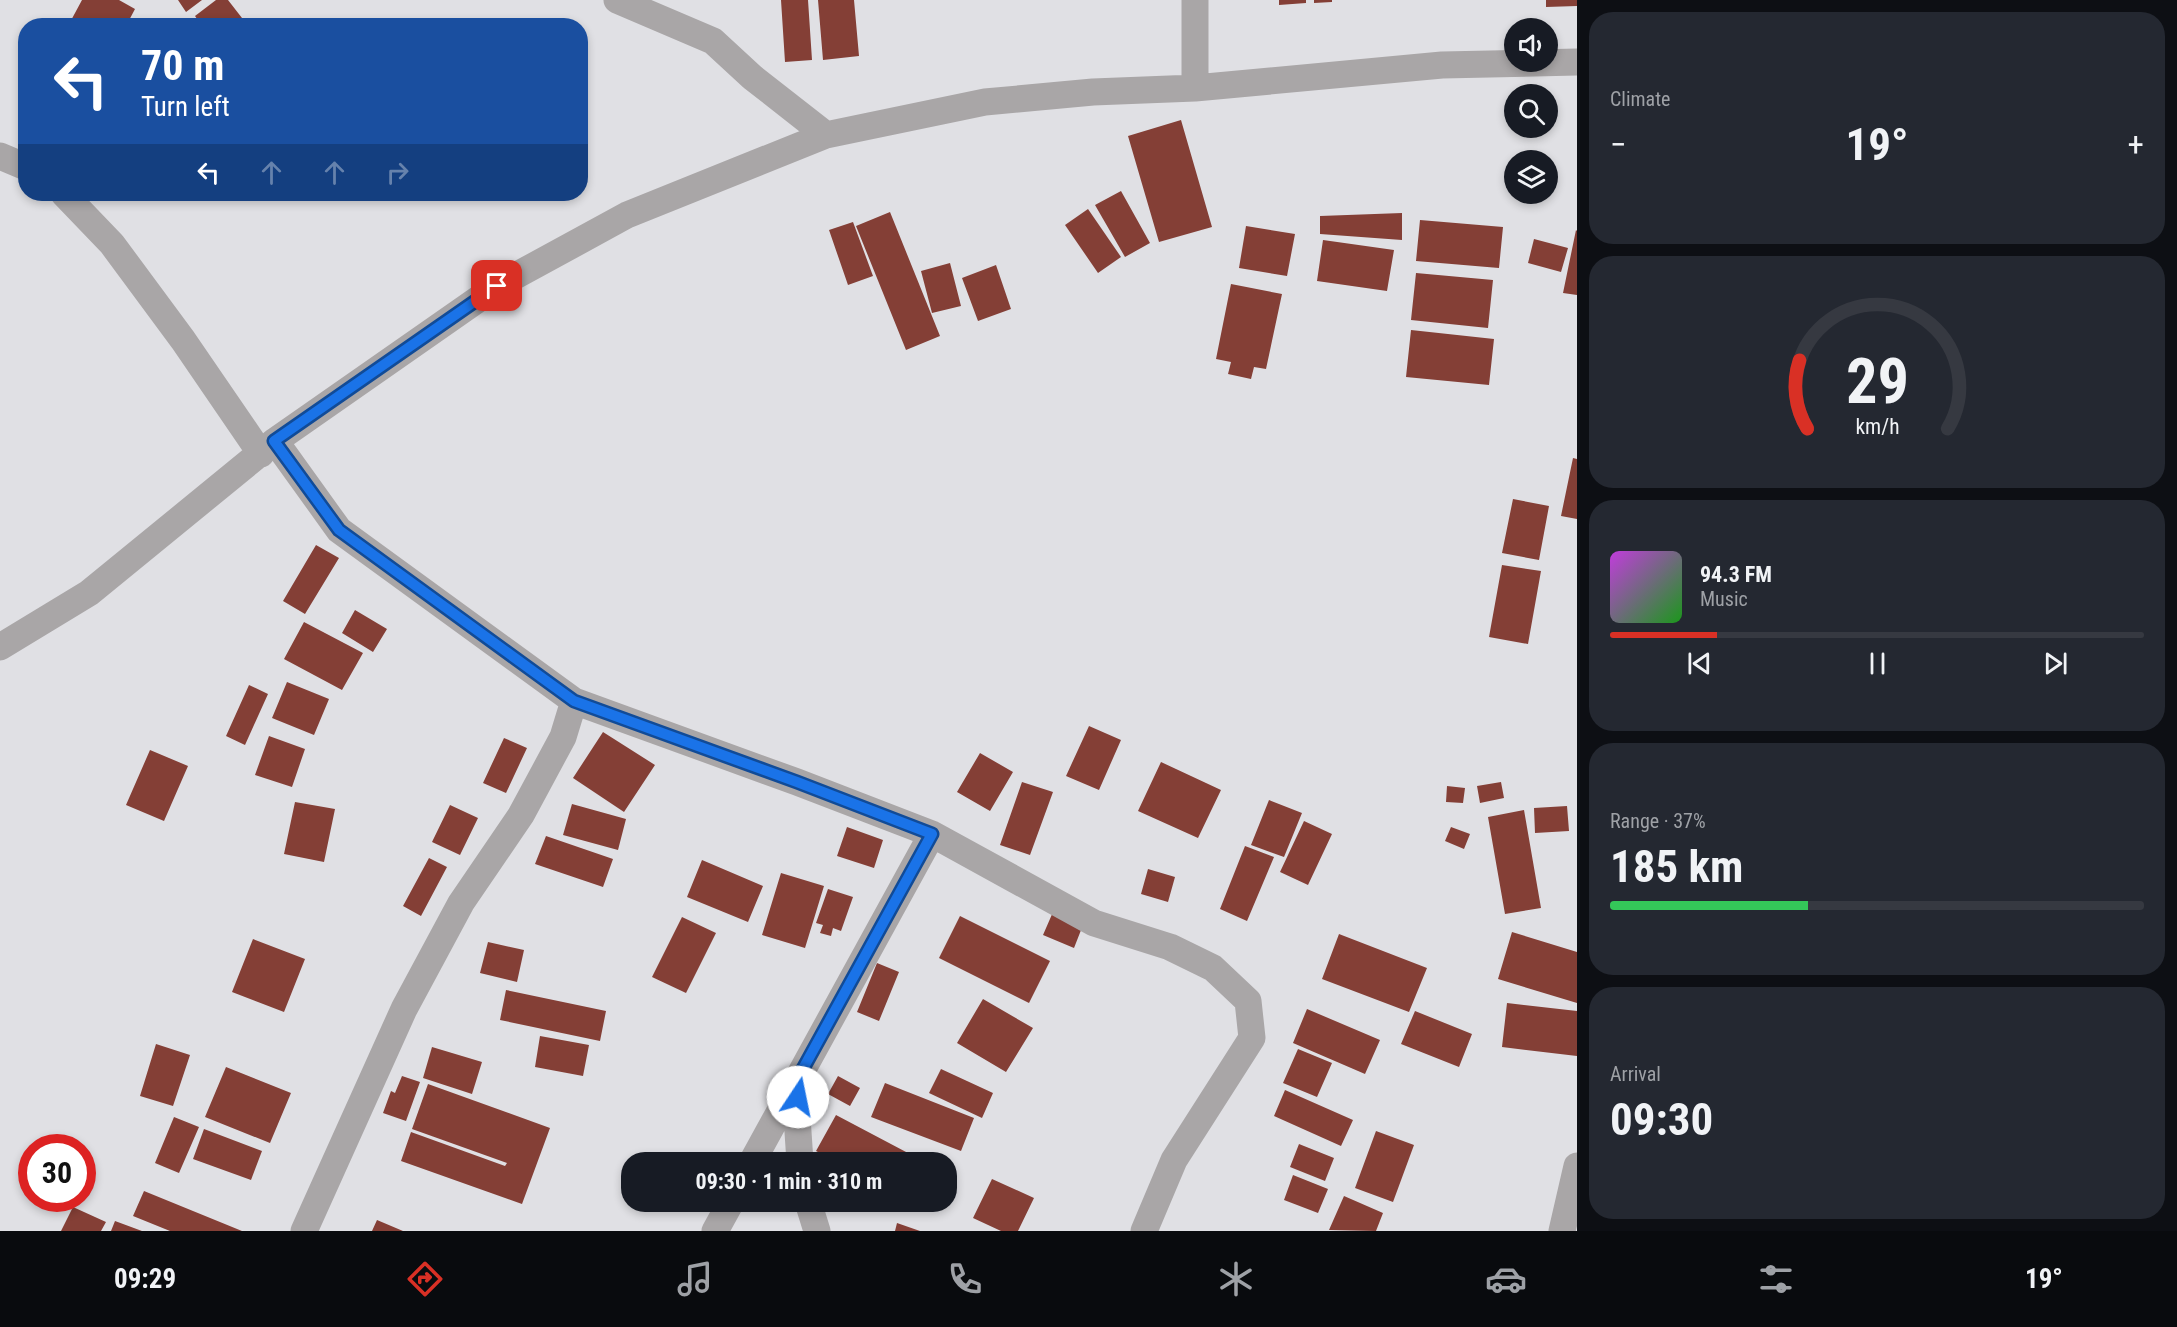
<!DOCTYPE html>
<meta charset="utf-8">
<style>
:root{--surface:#171b24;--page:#242831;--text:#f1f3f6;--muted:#9ea1a6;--line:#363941;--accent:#d93025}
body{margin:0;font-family:"Roboto Condensed",sans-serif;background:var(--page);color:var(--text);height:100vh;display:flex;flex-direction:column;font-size:22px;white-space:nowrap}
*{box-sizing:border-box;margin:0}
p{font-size:20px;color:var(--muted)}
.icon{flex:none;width:33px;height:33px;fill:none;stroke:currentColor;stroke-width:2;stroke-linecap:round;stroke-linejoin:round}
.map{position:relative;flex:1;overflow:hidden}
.details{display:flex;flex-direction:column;gap:12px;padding:12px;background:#0d0f14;width:600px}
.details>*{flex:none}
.top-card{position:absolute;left:18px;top:18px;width:570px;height:183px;border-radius:24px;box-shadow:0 3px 9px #0003;background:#1a4fa0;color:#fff;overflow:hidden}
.controls{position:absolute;left:1504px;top:18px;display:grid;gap:12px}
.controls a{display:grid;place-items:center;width:54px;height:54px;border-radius:50%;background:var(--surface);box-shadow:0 3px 9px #0003;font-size:30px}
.speed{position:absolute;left:18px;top:1134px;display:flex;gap:12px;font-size:30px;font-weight:700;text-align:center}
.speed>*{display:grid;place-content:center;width:78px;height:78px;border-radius:50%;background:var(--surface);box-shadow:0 3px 9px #0003;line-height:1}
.speed .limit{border:9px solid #d22;background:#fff;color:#111}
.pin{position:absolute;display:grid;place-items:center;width:51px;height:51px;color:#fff;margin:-26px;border-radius:12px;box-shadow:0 3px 9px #0006}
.me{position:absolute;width:66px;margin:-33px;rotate:11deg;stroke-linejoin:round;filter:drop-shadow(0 0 4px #0008)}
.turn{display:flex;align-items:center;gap:21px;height:126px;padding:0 24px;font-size:27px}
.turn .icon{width:78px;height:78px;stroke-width:2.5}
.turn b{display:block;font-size:42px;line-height:51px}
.lanes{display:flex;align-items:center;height:57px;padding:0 24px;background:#0003;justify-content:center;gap:30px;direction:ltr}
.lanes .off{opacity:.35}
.big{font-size:45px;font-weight:700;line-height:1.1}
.details .tile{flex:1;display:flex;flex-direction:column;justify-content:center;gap:9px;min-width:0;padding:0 21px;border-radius:24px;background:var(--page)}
.details .dial{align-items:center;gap:0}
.dial svg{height:156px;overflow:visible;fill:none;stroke:var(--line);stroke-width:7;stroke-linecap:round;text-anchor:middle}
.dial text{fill:var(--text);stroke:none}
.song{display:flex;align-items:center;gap:18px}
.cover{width:72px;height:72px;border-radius:9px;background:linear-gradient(135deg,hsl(290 70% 55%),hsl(120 70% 35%))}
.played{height:6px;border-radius:3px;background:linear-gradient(90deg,var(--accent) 20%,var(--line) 20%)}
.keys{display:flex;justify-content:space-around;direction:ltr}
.heat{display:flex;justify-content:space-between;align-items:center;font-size:33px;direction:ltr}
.charge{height:9px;border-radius:4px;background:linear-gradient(90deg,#34c759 37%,var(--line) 0)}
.trip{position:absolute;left:621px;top:1152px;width:336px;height:60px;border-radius:24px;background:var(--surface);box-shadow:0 3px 9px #0003;font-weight:700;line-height:60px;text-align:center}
.dock{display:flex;height:96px;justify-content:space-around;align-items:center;background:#090b0e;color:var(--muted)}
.dock .icon{width:42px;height:42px}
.dock .current{color:var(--accent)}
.dock b{font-size:27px;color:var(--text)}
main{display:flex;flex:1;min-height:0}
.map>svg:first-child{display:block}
.building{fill:#843f36}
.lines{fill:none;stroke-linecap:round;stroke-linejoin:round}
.street{stroke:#a9a6a7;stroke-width:27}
.route-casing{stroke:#114b97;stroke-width:15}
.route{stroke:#1a73e8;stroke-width:10}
</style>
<main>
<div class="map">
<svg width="1577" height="1231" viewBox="0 0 1577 1231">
<rect width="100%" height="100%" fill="#e0e0e4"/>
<path class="building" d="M82,0H119L135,9L126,26H68Z
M178,0H202L186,12Z
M216,0H228L242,18L233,26H202L195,16Z
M781,0H808L812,60L785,62Z
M818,0H854L859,56L823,60Z
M1279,0H1306V3L1279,5Z
M1314,0H1332V2L1314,3Z
M1546,0H1577V6L1546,7Z
M1181,120L1212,227L1159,242L1128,136Z
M1121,191L1150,243L1125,257L1095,205Z
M1088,209L1121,257L1098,273L1065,225Z
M890,212L940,336L906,350L856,226Z
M1402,213V240L1320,234V216Z
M1420,220L1503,227L1499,268L1416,261Z
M853,222L873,276L848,285L829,230Z
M1246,226L1295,234L1287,276L1239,268Z
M1576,230L1577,231V295L1563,293Z
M1534,239L1568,248L1561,272L1528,263Z
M1323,240L1394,250L1387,291L1317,281Z
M950,263L961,306L932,313L921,271Z
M996,265L1011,309L978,321L962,278Z
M1416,273L1493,280L1488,328L1411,320Z
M1231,284L1282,294L1266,369L1254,367L1251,379L1228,374L1231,362L1216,359Z
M1411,330L1494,339L1489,385L1406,377Z
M1573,458L1577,459V519L1561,516Z
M1513,499L1549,506L1539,560L1502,553Z
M316,545L339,558L305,614L283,601Z
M1502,565L1541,571L1528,644L1489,637Z
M355,610L387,629L373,652L342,633Z
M304,622L363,653L342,690L284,659Z
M287,682L329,699L314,735L272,718Z
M249,685L268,694L245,745L226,736Z
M1089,726L1121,740L1099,790L1066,776Z
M603,732L655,765L624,812L573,778Z
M269,736L305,749L292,787L255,775Z
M504,738L527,748L506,793L483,783Z
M150,750L188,766L164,821L126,805Z
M980,753L1013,772L990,811L957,792Z
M1161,762L1221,790L1198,838L1138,811Z
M1022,782L1053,792L1030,855L1000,845Z
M1501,782L1504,798L1480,803L1477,786Z
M1447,786L1465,788L1463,803L1446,802Z
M1269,800L1302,813L1284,857L1251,845Z
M295,802L335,809L324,862L284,854Z
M572,804L626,819L618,850L563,835Z
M450,805L478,818L460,855L432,842Z
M1567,806L1569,831L1535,833L1534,808Z
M1524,810L1541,908L1505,914L1488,817Z
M1304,821L1332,834L1308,885L1280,872Z
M847,827L883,840L874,868L837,856Z
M1451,827L1470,834L1464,849L1445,841Z
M546,836L613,859L603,887L535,864Z
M1245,846L1274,857L1247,921L1220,909Z
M429,858L447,867L421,916L403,906Z
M702,860L763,886L748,922L687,897Z
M1148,869L1175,877L1168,902L1141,894Z
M781,873L824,886L805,948L762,935Z
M828,889L853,897L841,931L833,928L831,936L820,933L823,925L816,923Z
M1053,912L1083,925L1074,948L1043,935Z
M960,916L1050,961L1029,1003L939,958Z
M682,917L716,933L686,993L652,977Z
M1512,932L1577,952V1003L1498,979Z
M1339,934L1427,968L1409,1012L1322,979Z
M253,939L305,959L284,1012L232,992Z
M488,942L524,950L517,982L480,973Z
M877,963L899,972L879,1021L857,1012Z
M506,990L606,1011L600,1041L500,1020Z
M983,999L1033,1028L1006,1072L957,1043Z
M1507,1003L1577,1011V1056L1502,1047Z
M1307,1009L1380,1040L1365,1074L1293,1043Z
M1415,1011L1472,1034L1459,1067L1401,1044Z
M540,1036L589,1045L583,1076L535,1067Z
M156,1044L190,1055L173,1106L140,1096Z
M432,1047L482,1062L472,1094L423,1078Z
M1298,1049L1332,1063L1317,1097L1283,1083Z
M226,1067L291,1093L270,1143L205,1117Z
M941,1069L993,1093L982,1118L929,1093Z
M402,1076L420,1082L406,1121L383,1113L391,1091L395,1093Z
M838,1076L860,1088L850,1106L828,1094Z
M885,1083L974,1118L961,1151L871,1117Z
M428,1084L550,1128L522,1204L401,1161L411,1132L505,1166L507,1163L412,1129Z
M1285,1090L1353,1120L1341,1146L1274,1116Z
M836,1115L925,1162H837L816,1151Z
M174,1117L199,1127L179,1173L155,1163Z
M204,1129L262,1151L251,1180L193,1159Z
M1376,1131L1414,1145L1393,1202L1355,1188Z
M1299,1144L1334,1158L1325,1181L1290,1167Z
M1293,1175L1328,1189L1318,1213L1284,1200Z
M992,1179L1034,1198L1018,1231H1001L973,1218Z
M144,1191L242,1231H170L133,1216Z
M1344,1196L1383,1213L1376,1231L1329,1230Z
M73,1207L106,1222L101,1231H61Z
M377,1220L403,1231H372Z
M115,1221L142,1231H111Z
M897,1223L920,1231H895Z"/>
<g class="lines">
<path class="street" d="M617,0L713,41L752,77L826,135
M1195,0V88
M0,156L26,167
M64,194L112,244L183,340L261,454
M275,441L339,530L574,701L797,782L932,834L1094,923L1170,947L1213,968L1248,1001L1252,1038L1174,1160L1144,1231
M0,647L89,593L275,441L497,286L627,215L826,135L985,102L1093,92L1195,88L1442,65L1577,62
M799,1083L797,1117L800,1162
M752,1162L932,834
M808,1202L817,1231
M304,1231L404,1009L461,903L521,815L563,737L574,701
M715,1231L731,1202
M1562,1231L1577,1166"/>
</g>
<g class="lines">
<defs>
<path id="route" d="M497,286L274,441L339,530L574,701L797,782L932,834L799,1076L798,1097"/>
</defs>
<use href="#route" class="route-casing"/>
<use href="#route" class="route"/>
</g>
</svg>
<div class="controls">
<a><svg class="icon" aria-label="sound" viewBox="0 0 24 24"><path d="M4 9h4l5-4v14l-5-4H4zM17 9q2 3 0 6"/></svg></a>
<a><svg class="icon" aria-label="search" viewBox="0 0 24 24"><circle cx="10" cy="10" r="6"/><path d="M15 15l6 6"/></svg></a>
<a><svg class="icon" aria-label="layers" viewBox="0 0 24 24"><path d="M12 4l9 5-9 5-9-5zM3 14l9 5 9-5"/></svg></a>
</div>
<div class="speed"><div class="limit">30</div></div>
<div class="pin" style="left:497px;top:286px;background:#d93025"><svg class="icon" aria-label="arrive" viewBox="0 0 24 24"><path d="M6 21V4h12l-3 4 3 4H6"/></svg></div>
<svg class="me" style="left:798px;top:1097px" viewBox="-20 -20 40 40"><circle r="19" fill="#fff"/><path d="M0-13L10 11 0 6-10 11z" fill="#1a73e8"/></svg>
<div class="trip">09:30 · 1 min · 310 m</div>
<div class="top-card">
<div class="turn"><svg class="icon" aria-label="left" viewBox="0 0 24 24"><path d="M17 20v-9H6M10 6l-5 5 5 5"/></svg><div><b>70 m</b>Turn left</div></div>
<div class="lanes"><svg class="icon" aria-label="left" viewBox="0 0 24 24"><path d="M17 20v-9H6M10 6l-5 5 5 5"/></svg><svg class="icon off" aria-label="ahead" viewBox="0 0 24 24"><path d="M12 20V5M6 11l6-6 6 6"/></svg><svg class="icon off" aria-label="ahead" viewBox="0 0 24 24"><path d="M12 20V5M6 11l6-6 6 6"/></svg><svg class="icon off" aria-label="right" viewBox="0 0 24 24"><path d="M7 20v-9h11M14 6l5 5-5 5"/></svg></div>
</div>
</div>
<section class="details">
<div class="tile"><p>Climate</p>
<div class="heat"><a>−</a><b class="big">19°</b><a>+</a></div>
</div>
<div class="tile dial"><svg viewBox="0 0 100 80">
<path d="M14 69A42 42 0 1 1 86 69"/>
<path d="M14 69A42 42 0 0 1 10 34" stroke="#d93025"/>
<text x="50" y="56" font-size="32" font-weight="700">29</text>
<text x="50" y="72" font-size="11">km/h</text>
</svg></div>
<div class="tile">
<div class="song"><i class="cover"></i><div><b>94.3 FM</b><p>Music</p></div></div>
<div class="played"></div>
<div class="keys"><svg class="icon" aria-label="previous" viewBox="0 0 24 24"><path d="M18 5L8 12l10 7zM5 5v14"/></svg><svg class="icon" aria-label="pause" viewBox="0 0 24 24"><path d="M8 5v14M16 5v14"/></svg><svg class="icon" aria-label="next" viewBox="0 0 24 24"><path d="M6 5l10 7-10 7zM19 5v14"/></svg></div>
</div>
<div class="tile"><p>Range · 37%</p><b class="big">185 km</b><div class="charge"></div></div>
<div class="tile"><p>Arrival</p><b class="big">09:30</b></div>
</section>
</main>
<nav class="dock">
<b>09:29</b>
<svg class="icon current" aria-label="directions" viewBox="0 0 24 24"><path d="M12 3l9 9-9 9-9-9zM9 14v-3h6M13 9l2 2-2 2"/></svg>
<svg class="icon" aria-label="music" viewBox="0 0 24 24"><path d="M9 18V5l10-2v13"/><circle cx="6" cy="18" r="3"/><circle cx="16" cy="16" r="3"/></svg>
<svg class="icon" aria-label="phone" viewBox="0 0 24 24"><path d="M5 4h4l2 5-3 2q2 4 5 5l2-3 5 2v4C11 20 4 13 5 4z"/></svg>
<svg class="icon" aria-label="climate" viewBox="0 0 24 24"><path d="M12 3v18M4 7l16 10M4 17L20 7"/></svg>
<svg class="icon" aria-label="car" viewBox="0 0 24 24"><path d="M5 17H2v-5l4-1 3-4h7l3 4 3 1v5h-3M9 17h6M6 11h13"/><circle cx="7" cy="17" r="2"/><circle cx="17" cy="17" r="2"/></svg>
<svg class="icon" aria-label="filters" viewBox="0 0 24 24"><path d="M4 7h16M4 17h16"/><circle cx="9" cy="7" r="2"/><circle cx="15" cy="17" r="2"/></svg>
<b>19°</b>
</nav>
